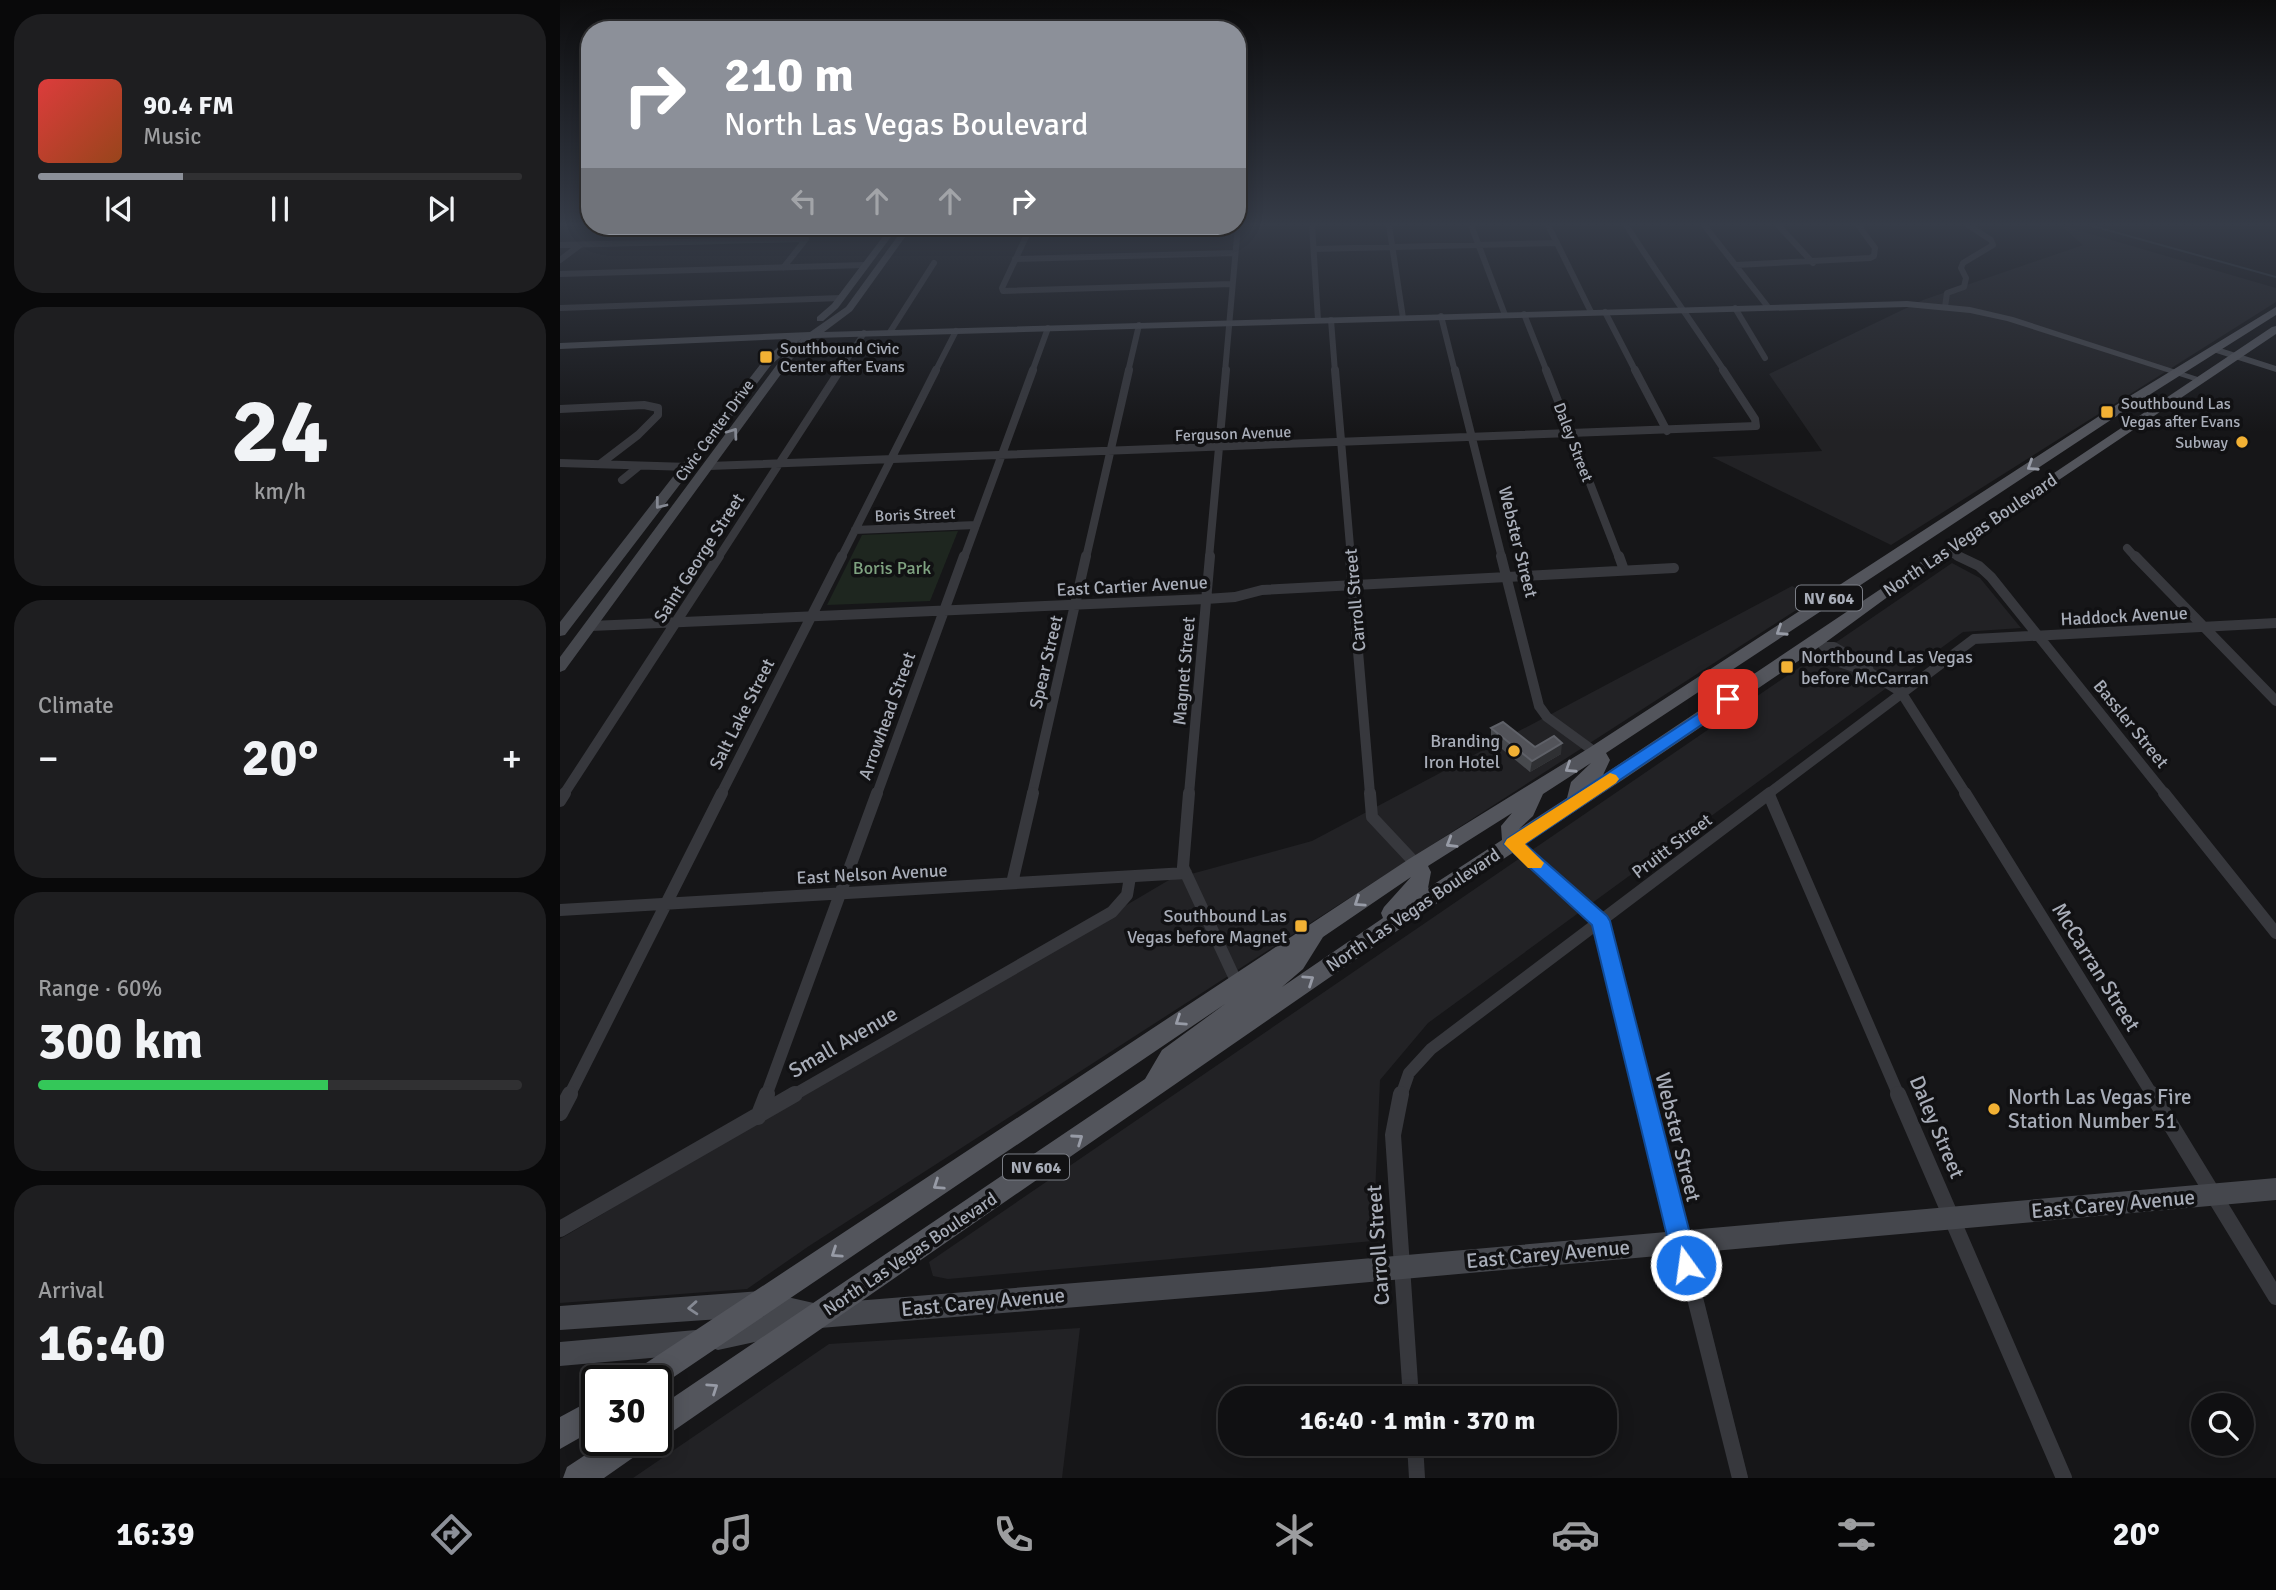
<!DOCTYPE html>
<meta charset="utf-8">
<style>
:root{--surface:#101012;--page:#1e1e20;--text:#f1f3f6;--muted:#9c9d9f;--line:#303032;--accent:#8c9099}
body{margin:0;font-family:Signika,sans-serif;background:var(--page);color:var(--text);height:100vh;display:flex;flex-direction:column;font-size:26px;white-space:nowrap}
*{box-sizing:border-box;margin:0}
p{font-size:23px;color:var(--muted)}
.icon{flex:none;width:38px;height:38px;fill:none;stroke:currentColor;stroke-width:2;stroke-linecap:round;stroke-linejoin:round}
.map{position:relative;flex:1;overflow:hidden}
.drawer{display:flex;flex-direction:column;gap:14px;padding:14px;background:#09090a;width:560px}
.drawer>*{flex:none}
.guide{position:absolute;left:21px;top:21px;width:665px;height:214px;border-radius:28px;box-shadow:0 4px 18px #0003,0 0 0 2px var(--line);background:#8c9099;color:#fff;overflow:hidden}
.tools{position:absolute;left:1631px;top:1393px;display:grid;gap:14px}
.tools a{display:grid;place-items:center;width:63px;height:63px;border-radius:50%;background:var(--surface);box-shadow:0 4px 18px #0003,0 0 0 2px var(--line);font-size:35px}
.speed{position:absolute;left:21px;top:1365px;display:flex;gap:14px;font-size:35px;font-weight:700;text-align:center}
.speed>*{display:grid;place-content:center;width:91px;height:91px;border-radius:50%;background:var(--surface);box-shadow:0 4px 18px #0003,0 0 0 2px var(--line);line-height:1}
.speed .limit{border:4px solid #111;border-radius:10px;background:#fff;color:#111}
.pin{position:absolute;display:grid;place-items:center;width:60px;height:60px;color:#fff;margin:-30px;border-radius:14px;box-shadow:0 4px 10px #0006}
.me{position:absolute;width:77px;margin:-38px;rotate:346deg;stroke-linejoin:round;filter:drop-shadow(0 0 5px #0008)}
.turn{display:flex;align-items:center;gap:24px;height:147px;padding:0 28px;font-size:32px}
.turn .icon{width:91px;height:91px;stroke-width:2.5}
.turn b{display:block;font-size:49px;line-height:60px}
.lanes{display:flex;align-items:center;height:66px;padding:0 28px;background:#0003;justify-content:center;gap:35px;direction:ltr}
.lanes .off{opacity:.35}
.big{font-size:52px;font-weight:700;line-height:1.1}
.drawer .widget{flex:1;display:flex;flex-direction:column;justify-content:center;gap:10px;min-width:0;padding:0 24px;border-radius:28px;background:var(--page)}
.drawer .dial{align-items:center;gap:0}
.dial b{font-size:91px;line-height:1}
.song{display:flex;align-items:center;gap:21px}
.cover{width:84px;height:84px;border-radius:10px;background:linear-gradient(135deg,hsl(0 70% 55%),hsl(20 70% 35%))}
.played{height:7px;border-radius:4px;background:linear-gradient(90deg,var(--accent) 30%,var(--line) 30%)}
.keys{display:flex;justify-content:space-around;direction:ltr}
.heat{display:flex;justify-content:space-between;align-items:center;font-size:38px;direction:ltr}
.charge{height:10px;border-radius:5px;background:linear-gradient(90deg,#34c759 60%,var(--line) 0)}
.trip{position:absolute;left:658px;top:1386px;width:399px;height:70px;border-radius:28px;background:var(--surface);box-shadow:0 4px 18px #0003,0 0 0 2px var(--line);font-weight:700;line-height:70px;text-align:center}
.tabs{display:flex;height:112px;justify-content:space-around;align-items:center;background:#060607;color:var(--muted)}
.tabs .icon{width:49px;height:49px}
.tabs .selected{color:var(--accent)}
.tabs b{font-size:32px;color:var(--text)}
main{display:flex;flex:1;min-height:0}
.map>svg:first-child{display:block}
.built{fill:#222225}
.green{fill:#1e261f}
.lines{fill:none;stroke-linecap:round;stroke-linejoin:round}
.stream{stroke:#2c353c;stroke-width:2}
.street-far4{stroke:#37383d;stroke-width:6}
.street-far3{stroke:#37383d;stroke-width:8}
.street-far2{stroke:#37383d;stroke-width:10}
.street-far1{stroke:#37383d;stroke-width:12}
.street{stroke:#37383d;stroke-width:16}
.secondary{fill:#45474d;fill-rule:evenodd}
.primary{fill:#53555c;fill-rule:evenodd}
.wall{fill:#47494d}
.shaded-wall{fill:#2f3033}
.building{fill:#525359;stroke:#5f6168;stroke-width:2}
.oneway{stroke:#858993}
.oneway2{stroke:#979ba6}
.route{fill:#1a73e8;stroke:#114b97;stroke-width:2}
.slow{fill:#f59e0b}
.poi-dot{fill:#f2b134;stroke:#111113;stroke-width:2.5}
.labels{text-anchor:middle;stroke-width:7;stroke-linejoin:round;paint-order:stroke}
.far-poi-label{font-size:16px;fill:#a8adb8;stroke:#111113;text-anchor:start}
.far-street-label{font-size:16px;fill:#a8adb8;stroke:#111113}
.shield{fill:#111113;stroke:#7b7e86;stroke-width:2}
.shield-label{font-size:16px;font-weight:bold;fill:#a8adb8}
.street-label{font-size:18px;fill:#a8adb8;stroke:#111113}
.park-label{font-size:18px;fill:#7fa381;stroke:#111113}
.poi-label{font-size:18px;fill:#a8adb8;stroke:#111113;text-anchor:end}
.near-street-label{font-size:21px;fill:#a8adb8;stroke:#111113}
.near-poi-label{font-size:21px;fill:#a8adb8;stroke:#111113;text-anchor:start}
</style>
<main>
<section class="drawer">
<div class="widget">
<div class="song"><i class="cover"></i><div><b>90.4 FM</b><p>Music</p></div></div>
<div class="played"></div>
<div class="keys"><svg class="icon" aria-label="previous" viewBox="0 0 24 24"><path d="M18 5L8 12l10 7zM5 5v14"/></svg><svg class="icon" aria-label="pause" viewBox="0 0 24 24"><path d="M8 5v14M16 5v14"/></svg><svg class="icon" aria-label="next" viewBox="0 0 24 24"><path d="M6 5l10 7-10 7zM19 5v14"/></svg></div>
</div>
<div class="widget dial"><b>24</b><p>km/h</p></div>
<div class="widget"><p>Climate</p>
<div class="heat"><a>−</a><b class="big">20°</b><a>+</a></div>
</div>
<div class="widget"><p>Range · 60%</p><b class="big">300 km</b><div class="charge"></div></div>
<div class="widget"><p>Arrival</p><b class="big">16:40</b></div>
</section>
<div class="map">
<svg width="1716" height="1478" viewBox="0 0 1716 1478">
<rect width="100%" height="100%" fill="#161618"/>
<path class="built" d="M1500,225L1716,288V302L1331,545L1152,457L1262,451L1209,374L1363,300L1523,245Z
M1392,563L1420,578L1461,628L1403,632L868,1023L820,1080L813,1241L388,1279L373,1276L369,1262Z
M1232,586L1255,598L249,1246L187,1289L0,1303V1239L609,880L752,841Z
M520,1328L502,1478H73L269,1344Z"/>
<path class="green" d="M398,531L370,601L267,605L302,535Z"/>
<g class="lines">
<path class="stream" d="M1529,225L1716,277"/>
<path class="street-far4" d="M752,225L758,320
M829,225L843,318
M911,225L945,315
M988,225L1031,312
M1066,225C1098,275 1132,322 1165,372
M1144,225L1208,307
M1218,225L1253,263
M471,226L442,288L443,291L672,284
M468,231L669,226
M0,245L246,239L223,268
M754,249L997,243
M455,259L675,253
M0,260L20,245
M1176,265L1310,258L1314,256L1315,248L1298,225
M0,274L305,265
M1385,307L1387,293L1404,287L1406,278L1401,268L1403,263L1433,245L1431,240L1408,225
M0,308L281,298
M1175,308L1205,358
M1045,312L1076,372
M964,314L987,372
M881,316L895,372
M771,320L775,372
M330,332L374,263
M279,372L304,333
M375,372L396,331
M472,372L488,328
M568,372L579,325
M665,372L678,225"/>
<path class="street-far3" d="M775,370L791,558
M895,370L942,558
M986,370L1059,558
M1075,370L1107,431
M0,409L84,405L98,408V415L78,435L40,464
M0,463L129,467
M149,466L1196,426L1195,419L1163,370
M62,480L78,467
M295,530L416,525
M1567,548L1576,558
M1387,551L1401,558
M158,558L280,370
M281,558L376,370
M404,558L473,370
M526,558L569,370
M649,558L666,370"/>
<path class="street-far2" d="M790,556L810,794
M941,556L979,706L987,717L1035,752
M1059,556L1064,570
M1398,556L1419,566L1431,577L1605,794
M1575,556L1716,701
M31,626L646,599L675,597L702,590L1114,568
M1263,645L1282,663L1309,672
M1265,647H1274L1308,667L1309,672L1341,692L1406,794
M4,794L159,556
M161,794L282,556
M317,794L404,556
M472,794L526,556
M629,794L650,556
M1208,794L1414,639L1716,623"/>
<path class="street-far1" d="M629,793L623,867L677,983
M810,793L812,817L856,864
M1405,793L1593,1096
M1604,793L1716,933
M1209,795L1339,1096
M0,801L5,793
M953,844L1041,921L1085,1096
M452,883L473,793
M0,910L626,873
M9,1096L162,793
M206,1096L317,793
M232,1096L552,912L567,895L570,877
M841,1096L849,1073L871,1049L1210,793"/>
<path class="street" d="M841,1094L833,1135L851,1398
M1084,1094L1180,1478
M1338,1094L1504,1478
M1592,1094L1716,1297
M0,1113L10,1094
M198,1117L207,1094
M0,1229L235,1094
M855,1444L857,1478"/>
<path class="secondary" d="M331,226H339L278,308L263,321H257V317L272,304Z
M345,226H353L292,311L264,332L1347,301L1410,307L1453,317L1647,380L1638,382L1447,321L1410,313L1347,307L255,338L232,359L5,670L0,672V657L224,355L242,338L211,365L5,635L0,636V622L203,361L227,339L0,349V343L250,332L286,307Z
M1654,346L1716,366V372L1650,351L1649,349Z
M1716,1178V1200L700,1292L260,1328L158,1350L149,1347L148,1343L145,1351L136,1354L0,1366V1342L136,1330L145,1333L146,1337L149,1329L204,1316L0,1330V1306L201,1291L258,1304L700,1268Z"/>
<path class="primary" d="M1716,307V315L1578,402L1046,753L1050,760L1043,775L1712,327L1716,326V334L1359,574L1262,645L1067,777L886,897L106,1436L96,1440H95L96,1409L585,1079L602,1050L665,1004L96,1389V1381H70L74,1371L849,859L1029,748L1570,396ZM1031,763L1011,782L1007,798L959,829L973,816L983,794ZM952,813L941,826L942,840L868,888L871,872L868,866ZM851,877L824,907L821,913L823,918L722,987L743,969L763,937Z
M37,1397V1428L0,1449V1417Z
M48,1440H88L84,1450L44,1478H3L7,1467Z"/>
</g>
<path class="wall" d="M931,728L975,747L1001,754L970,772L931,740Z"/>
<path class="shaded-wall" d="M1002,743L1001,754L970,772L972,761Z"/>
<path class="building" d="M943,722L975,747L994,736L1002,743L972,761L931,728Z"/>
<defs><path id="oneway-chevron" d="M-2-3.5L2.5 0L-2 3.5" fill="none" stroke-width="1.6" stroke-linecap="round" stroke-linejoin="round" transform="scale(1.75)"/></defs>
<g class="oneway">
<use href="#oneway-chevron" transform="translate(173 433) rotate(-54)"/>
<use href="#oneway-chevron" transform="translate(100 504) rotate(128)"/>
<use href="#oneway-chevron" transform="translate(133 1308) rotate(176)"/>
</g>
<g class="oneway2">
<use href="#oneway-chevron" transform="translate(1472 466) rotate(147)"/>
<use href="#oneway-chevron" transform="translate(1221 631) rotate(147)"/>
<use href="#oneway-chevron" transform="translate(1010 768) rotate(147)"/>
<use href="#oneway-chevron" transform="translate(891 843) rotate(149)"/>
<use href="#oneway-chevron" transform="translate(799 902) rotate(146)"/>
<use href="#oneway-chevron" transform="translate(749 980) rotate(-34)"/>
<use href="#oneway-chevron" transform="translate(620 1021) rotate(146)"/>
<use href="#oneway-chevron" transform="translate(518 1139) rotate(-35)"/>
<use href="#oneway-chevron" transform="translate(378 1185) rotate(146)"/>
<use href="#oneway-chevron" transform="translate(276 1253) rotate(146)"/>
<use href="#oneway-chevron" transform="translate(153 1388) rotate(-34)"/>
</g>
<linearGradient id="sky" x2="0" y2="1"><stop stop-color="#0c0c0d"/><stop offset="0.52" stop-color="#363c48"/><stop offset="1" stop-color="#363c48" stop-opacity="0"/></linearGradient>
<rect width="1716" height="432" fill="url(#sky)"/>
<path class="route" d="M1168,694L1174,696L1176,699L1174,703L965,844L1047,916L1050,921L1138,1265L1135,1273L1126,1277L1118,1273L1114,1265L1032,925L944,844L947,839Z"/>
<path class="slow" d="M1050,773L1056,775L1059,779L1056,783L965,844L984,863L981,868H968L944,844L947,839Z"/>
<g class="poi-dot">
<rect x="199" y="350" width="14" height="14" rx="3.5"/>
<rect x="1540" y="405" width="14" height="14" rx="3.5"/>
<circle cx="1682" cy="442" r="7"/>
<rect x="1220" y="660" width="14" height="14" rx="3.5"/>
<circle cx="954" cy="751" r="7"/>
<rect x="734" y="919" width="14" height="14" rx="3.5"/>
<circle cx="1434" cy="1109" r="7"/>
</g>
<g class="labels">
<g class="far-poi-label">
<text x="220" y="354">Southbound Civic<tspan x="220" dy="18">Center after Evans</tspan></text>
<text x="1561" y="409">Southbound Las<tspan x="1561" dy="18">Vegas after Evans</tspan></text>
<text x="1668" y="448" text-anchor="end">Subway</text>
</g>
<g class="far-street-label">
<text transform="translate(154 430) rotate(-54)" y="6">Civic Center Drive</text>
<text transform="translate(673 433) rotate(-2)" y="6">Ferguson Avenue</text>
<text transform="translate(1014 442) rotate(69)" y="6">Daley Street</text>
<text transform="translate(355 514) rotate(-2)" y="6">Boris Street</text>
</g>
<g class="shield">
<rect x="1236" y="585.5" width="66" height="25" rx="5"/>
<rect x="443" y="1154.5" width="66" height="25" rx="5"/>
</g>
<g class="shield-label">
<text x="1269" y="604">NV 604</text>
<text x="476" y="1173">NV 604</text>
</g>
<g class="street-label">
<text transform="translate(1410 535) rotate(-34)" y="6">North Las Vegas Boulevard</text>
<text transform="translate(958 542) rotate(76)" y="6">Webster Street</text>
<text transform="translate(139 558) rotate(-57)" y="6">Saint George Street</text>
<text transform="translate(572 586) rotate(-3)" y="6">East Cartier Avenue</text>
<text transform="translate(795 600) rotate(-95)" y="6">Carroll Street</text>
<text transform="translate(1564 616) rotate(-3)" y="6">Haddock Avenue</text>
<text transform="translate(486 662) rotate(-77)" y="6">Spear Street</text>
<text transform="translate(624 671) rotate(-85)" y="6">Magnet Street</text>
<text transform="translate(182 714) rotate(-63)" y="6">Salt Lake Street</text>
<text transform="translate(327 716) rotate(-70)" y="6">Arrowhead Street</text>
<text transform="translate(1571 724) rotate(51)" y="6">Bassler Street</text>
<text transform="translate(1112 846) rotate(-37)" y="6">Pruitt Street</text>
<text transform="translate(312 874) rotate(-3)" y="6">East Nelson Avenue</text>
<text transform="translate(853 910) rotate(-34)" y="6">North Las Vegas Boulevard</text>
<text transform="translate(350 1254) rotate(-34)" y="6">North Las Vegas Boulevard</text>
</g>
<g class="park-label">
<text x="332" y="574">Boris Park</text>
</g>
<g class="poi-label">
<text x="1241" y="663" text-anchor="start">Northbound Las Vegas<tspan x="1241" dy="21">before McCarran</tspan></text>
<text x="940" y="747">Branding<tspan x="940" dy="21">Iron Hotel</tspan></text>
<text x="727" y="922">Southbound Las<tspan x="727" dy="21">Vegas before Magnet</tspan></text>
</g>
<g class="near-street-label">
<text transform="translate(1536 967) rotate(58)" y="7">McCarran Street</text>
<text transform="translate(283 1042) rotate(-30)" y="7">Small Avenue</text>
<text transform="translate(1377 1127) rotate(67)" y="7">Daley Street</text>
<text transform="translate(1118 1137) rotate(76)" y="7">Webster Street</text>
<text transform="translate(1553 1204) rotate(-5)" y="7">East Carey Avenue</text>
<text transform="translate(818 1245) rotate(-94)" y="7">Carroll Street</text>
<text transform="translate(988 1254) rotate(-5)" y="7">East Carey Avenue</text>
<text transform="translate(423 1302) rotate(-5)" y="7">East Carey Avenue</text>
</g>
<g class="near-poi-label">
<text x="1448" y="1104">North Las Vegas Fire<tspan x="1448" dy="24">Station Number 51</tspan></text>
</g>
</g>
</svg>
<div class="tools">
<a><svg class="icon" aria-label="search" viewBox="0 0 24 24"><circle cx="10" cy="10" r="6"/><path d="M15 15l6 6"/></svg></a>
</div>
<div class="speed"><div class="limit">30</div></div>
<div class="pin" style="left:1168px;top:699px;background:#d93025"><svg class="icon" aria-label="arrive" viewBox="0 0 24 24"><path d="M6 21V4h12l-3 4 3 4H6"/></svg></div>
<svg class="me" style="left:1126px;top:1265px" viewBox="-20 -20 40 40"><circle r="17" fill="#1a73e8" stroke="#fff" stroke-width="3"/><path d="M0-11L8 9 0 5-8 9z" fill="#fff"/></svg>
<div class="trip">16:40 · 1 min · 370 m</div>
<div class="guide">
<div class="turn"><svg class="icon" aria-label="right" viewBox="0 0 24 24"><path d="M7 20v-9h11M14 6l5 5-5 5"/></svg><div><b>210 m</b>North Las Vegas Boulevard</div></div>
<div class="lanes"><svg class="icon off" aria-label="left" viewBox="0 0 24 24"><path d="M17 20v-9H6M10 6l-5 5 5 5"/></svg><svg class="icon off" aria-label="ahead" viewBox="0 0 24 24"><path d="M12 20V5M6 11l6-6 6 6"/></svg><svg class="icon off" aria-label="ahead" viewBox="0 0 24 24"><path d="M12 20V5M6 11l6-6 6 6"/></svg><svg class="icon" aria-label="right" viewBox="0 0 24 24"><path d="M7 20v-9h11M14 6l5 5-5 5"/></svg></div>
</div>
</div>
</main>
<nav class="tabs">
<b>16:39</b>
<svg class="icon selected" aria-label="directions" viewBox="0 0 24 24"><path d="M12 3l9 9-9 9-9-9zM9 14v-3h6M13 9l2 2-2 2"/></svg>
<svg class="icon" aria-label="music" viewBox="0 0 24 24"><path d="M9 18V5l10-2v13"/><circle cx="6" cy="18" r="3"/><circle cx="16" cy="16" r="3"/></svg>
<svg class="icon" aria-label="phone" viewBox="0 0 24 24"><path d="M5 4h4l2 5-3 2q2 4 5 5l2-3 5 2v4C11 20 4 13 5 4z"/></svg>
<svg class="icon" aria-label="climate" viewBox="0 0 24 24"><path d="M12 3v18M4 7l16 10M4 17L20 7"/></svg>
<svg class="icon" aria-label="car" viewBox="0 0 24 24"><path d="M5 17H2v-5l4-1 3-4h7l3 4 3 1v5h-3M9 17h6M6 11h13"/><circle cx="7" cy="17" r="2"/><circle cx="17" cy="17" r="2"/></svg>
<svg class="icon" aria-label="filters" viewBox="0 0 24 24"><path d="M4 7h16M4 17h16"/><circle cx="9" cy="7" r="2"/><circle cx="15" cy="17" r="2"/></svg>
<b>20°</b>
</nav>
